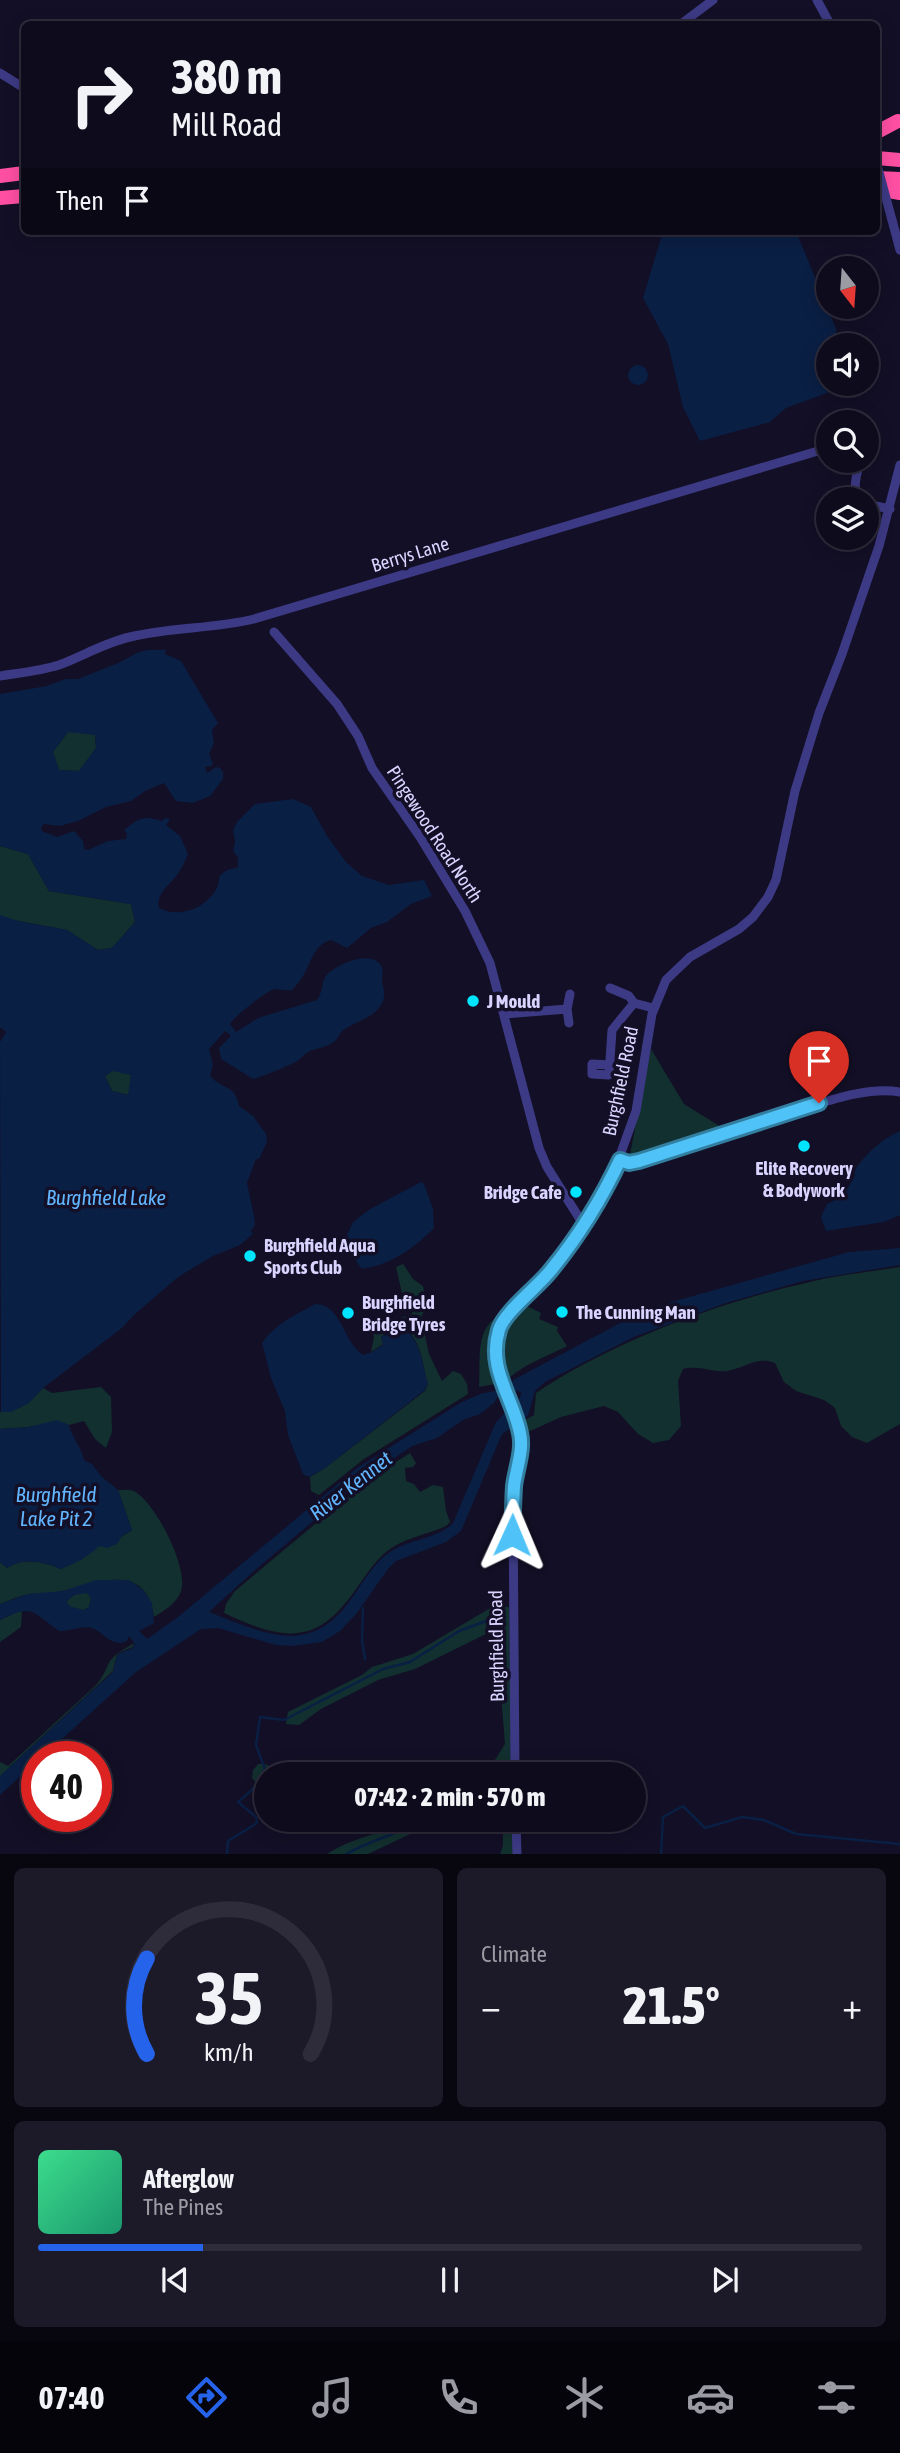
<!DOCTYPE html>
<meta charset="utf-8">
<style>
:root{--surface:#0e0b1c;--page:#1c1929;--text:#f1f3f6;--muted:#9b9ba3;--line:#2e2b3b;--accent:#2563eb}
body{margin:0;font-family:"Asap Condensed",sans-serif;background:var(--page);color:var(--text);height:100vh;display:flex;flex-direction:column;font-size:26px;white-space:nowrap}
*{box-sizing:border-box;margin:0}
p{font-size:23px;color:var(--muted)}
.icon{flex:none;width:38px;height:38px;fill:none;stroke:currentColor;stroke-width:2;stroke-linecap:round;stroke-linejoin:round}
.map{position:relative;height:1854px;overflow:hidden}
.details{display:flex;flex-direction:column;gap:14px;padding:14px;background:#08060f;flex:1}
.details>*{flex:none}
.hud{position:absolute;left:21px;top:21px;width:859px;height:214px;border-radius:10px;box-shadow:0 4px 18px #0003,0 0 0 2px var(--line);background:#0e0b1c;color:var(--text);overflow:hidden}
.needle{width:46px;rotate:163deg}
.controls{position:absolute;left:816px;top:256px;display:grid;gap:14px}
.controls a{display:grid;place-items:center;width:63px;height:63px;border-radius:50%;background:var(--surface);box-shadow:0 4px 18px #0003,0 0 0 2px var(--line);font-size:35px}
.speed{position:absolute;left:21px;top:1741px;display:flex;gap:14px;font-size:35px;font-weight:700;text-align:center}
.speed>*{display:grid;place-content:center;width:91px;height:91px;border-radius:50%;background:var(--surface);box-shadow:0 4px 18px #0003,0 0 0 2px var(--line);line-height:1}
.speed .limit{border:10px solid #d22;background:#fff;color:#111}
.pin{position:absolute;display:grid;place-items:center;width:60px;height:60px;color:#fff;margin:-72px -30px;border-radius:50% 50% 50% 0;rotate:-45deg;box-shadow:0 0 7px #0007}
.pin .icon{rotate:45deg}
.me{position:absolute;width:77px;margin:-38px;rotate:1deg;stroke-linejoin:round;filter:drop-shadow(0 0 5px #0008)}
.turn{display:flex;align-items:center;gap:24px;height:147px;padding:0 35px;font-size:32px}
.turn .icon{width:91px;height:91px;stroke-width:2.5}
.turn b{display:block;font-size:49px;line-height:60px}
.then{display:flex;align-items:center;height:66px;padding:0 35px;background:#0003;gap:14px;font-size:26px}
.big{font-size:52px;font-weight:800;line-height:1.1}
.details .widget{flex:1;display:flex;flex-direction:column;justify-content:center;gap:10px;min-width:0;padding:0 24px;border-radius:10px;background:var(--page)}
.details .dial{align-items:center;gap:0}
.dial svg{height:182px;overflow:visible;fill:none;stroke:var(--line);stroke-width:7;stroke-linecap:round;text-anchor:middle}
.dial text{fill:var(--text);stroke:none}
.song{display:flex;align-items:center;gap:21px}
.cover{width:84px;height:84px;border-radius:10px;background:linear-gradient(135deg,hsl(150 70% 55%),hsl(160 70% 35%))}
.played{height:7px;border-radius:4px;background:linear-gradient(90deg,var(--accent) 20%,var(--line) 20%)}
.keys{display:flex;justify-content:space-around;direction:ltr}
.heat{display:flex;justify-content:space-between;align-items:center;font-size:38px;direction:ltr}
.details .tiles{flex:1;display:grid;gap:14px;grid-template-columns:1fr 1fr}
.widget:last-child{grid-column:span 2}
.trip{position:absolute;left:254px;top:1762px;width:392px;height:70px;border-radius:35px;background:var(--surface);box-shadow:0 4px 18px #0003,0 0 0 2px var(--line);font-weight:800;line-height:70px;text-align:center}
.dock{display:flex;height:112px;justify-content:space-around;align-items:center;background:#06040b;color:var(--muted)}
.dock .icon{width:49px;height:49px}
.dock .selected{color:var(--accent)}
.dock b{font-size:32px;color:var(--text)}
.map>svg:first-child{display:block}
.green{fill:#12302f}
.water{fill:#0a1f44;fill-rule:evenodd}
.lines{fill:none;stroke-linecap:round;stroke-linejoin:round}
.stream{stroke:#0a1f44;stroke-width:2.5}
.minor{stroke:#3d3a85;stroke-width:9}
.highway{stroke:#ff4fa3;stroke-width:14}
.minor-bridge{stroke:#3d3a85;stroke-width:9}
.route-casing{stroke:#337fa1;stroke-width:18}
.route{stroke:#4fc3f7;stroke-width:12}
.poi-dot{fill:#00e5ff;stroke:#130f26;stroke-width:2.5}
.labels{text-anchor:middle;stroke-width:7;stroke-linejoin:round;paint-order:stroke}
.street-label{font-size:19px;fill:#d9d4ff;stroke:#130f26}
.poi-label{font-size:19px;font-weight:bold;fill:#d9d4ff;stroke:#130f26;text-anchor:start}
.water-label{font-size:21px;font-style:italic;fill:#62b6ff;stroke:#130f26}
</style>
<div class="map">
<svg width="900" height="1855" viewBox="0 0 900 1855">
<rect width="100%" height="100%" fill="#130f26"/>
<path class="green" d="M68,732L95,734L96,748L79,771L59,770L53,752Z
M0,846L28,854L49,891L131,904L135,922L112,948L98,950L67,930L3,918L0,915Z
M651,1049L684,1104L721,1127L644,1155L630,1154Z
M113,1070L131,1075L129,1095L112,1091L105,1076Z
M403,1264L413,1279L423,1286L427,1306L421,1317L429,1354L442,1381L453,1371L461,1374L467,1384L468,1394L364,1459L319,1495L311,1491L310,1477L325,1468L425,1391L428,1384C422,1366 422,1338 403,1328L386,1333L381,1337L383,1344L371,1352L374,1337L371,1328L412,1314L411,1306L402,1293L396,1267Z
M900,1267V1424L867,1443L852,1437L841,1426L835,1408L824,1400L796,1391L784,1382L775,1363C756,1356 746,1368 727,1371C712,1373 700,1365 683,1369L678,1381L681,1426L669,1440L653,1443L638,1434L618,1412L604,1406L561,1417L528,1432L523,1421L534,1415L536,1393C609,1343 719,1302 806,1283C836,1275 869,1272 900,1267Z
M525,1305L541,1313L539,1319L558,1327L557,1331L567,1346C550,1355 517,1367 506,1382L479,1387C481,1345 472,1318 525,1305Z
M101,1387L111,1397L112,1432L106,1448L95,1439L84,1421L69,1425L56,1421L29,1427L0,1429V1412C20,1412 31,1401 43,1388L52,1393Z
M410,1453L416,1463L413,1467L405,1468L406,1481L414,1484L420,1492L433,1485L443,1487L446,1511L450,1522L446,1526C426,1535 403,1538 386,1552C368,1567 358,1590 342,1607C306,1649 267,1633 224,1613L226,1604L235,1591L369,1479Z
M118,1490C123,1490 129,1489 134,1491C155,1502 189,1568 181,1591C178,1602 164,1611 154,1617C146,1559 95,1584 58,1592C49,1594 40,1593 31,1594C21,1595 10,1600 0,1604V1562L7,1568C24,1557 44,1562 61,1569L99,1546L117,1544L118,1539L132,1530Z
M80,1593H87L91,1598L89,1607L82,1611L71,1607L66,1602L74,1595Z
M492,1607H509L511,1774H486L505,1744L499,1670L502,1640L496,1629L415,1669L378,1680L321,1709L299,1725L286,1724L288,1712L362,1675L372,1667L413,1654Z
M22,1610L21,1627L0,1642V1620Z
M134,1643L133,1647C113,1655 118,1652 113,1671L0,1776V1762L8,1766L95,1686C103,1678 105,1670 110,1661C116,1653 126,1648 134,1643Z
M258,1764C268,1764 272,1765 275,1774H266V1791L260,1788L252,1778L253,1770Z
M415,1820H440L368,1854H327C353,1837 386,1832 415,1820Z
M503,1820H512L513,1854L500,1855L503,1845Z"/>
<path class="water" d="M663,231H796L836,329L837,345H828V383H838V389L786,408L770,422L700,441L683,407L668,344L643,298Z
M628 375a10 10 0 1 1 20 0a10 10 0 1 1-20 0Z
M148,650H166L165,654L181,661L218,723L212,730L214,743L209,754L213,763L212,766L205,767L207,773L216,767L220,768L223,772V779L210,796L193,803L176,801L164,783L145,791L131,801L106,807L78,821L60,826L44,824L41,827L42,831L57,837L74,831L83,841L84,849L88,850L108,841L126,839L127,834L124,830C140,818 142,815 162,821L165,818L170,819L166,825L180,836L188,854C185,861 182,868 177,875C169,886 156,893 159,908C179,919 206,908 217,888C220,882 217,877 223,873C227,869 233,869 238,867V858L233,851L235,842L233,830L237,822L255,804L293,799L311,807L327,836L346,862L362,876L389,885L424,880L432,896L411,904L387,922L371,928L347,948L331,940C314,944 311,963 303,976C300,981 296,986 292,990C286,991 280,989 275,989C267,990 233,1018 230,1024L236,1032L258,1018L317,1000C324,992 320,979 330,972C341,963 368,951 380,964C384,969 382,974 382,980C383,990 387,995 381,1005C373,1018 357,1021 345,1029C340,1032 339,1037 335,1041C328,1047 318,1048 310,1051C305,1053 302,1058 297,1061C293,1064 257,1079 253,1079L221,1059L219,1048L231,1036L225,1031L209,1049L213,1065L210,1076C223,1090 235,1084 239,1106L253,1116L266,1134L267,1142L259,1159H256L247,1183L254,1216L255,1225L251,1231L253,1234L240,1245L213,1256L178,1277L134,1315L122,1328L43,1388L29,1403L11,1412H1L0,1042L6,1032L0,1027V915L18,921L67,930L98,950L112,948L135,922L131,904L49,891L28,854L0,846V694L47,686L66,679H78L118,663L139,652ZM68,732L95,735L96,748L79,771L59,770L53,752ZM113,1071L131,1075L128,1095L112,1091L105,1076Z
M900,1131V1215L884,1222L826,1231L821,1217L827,1204L843,1196L855,1176L854,1171C865,1154 882,1139 900,1131Z
M421,1182L424,1184L433,1209L434,1228C415,1248 390,1265 362,1269L353,1257L346,1237L353,1222L370,1209Z
M900,1248V1265L803,1281L726,1303L634,1337L545,1382L535,1391L528,1416L502,1434L461,1531L446,1542L396,1561L388,1569L357,1613L340,1631L322,1642L291,1646L276,1645L218,1628L201,1629L136,1672L42,1757H37V1761L0,1795V1776L113,1672C119,1653 112,1656 133,1648L135,1644L129,1636L127,1641C111,1648 105,1633 92,1628C85,1625 69,1631 59,1631C32,1612 33,1603 0,1620V1604L28,1594L63,1591L96,1580H129L143,1590L152,1603L154,1623L139,1631L147,1639L178,1617L357,1468L460,1403L480,1394L494,1391L511,1384L513,1380L624,1321L661,1305L849,1252ZM512,1390L521,1392L520,1398L496,1422L453,1523C438,1539 409,1539 390,1552C373,1563 361,1586 349,1602C308,1658 261,1632 209,1612L254,1571L360,1482L412,1446L437,1438L463,1420L480,1414L494,1403L497,1398ZM87,1593L91,1598L89,1607L85,1610L71,1607L66,1602L74,1595Z
M315,1304C342,1304 342,1341 363,1355L370,1353L383,1345L381,1337L403,1329C421,1338 422,1366 428,1383L425,1390L325,1468L309,1477L303,1474L288,1435L285,1411L271,1378L262,1343C275,1324 295,1315 315,1304Z
M57,1420L69,1425C72,1438 81,1446 84,1460L92,1464L101,1476L118,1490L132,1530L122,1536L117,1544L107,1548L99,1546C90,1556 74,1564 61,1569C44,1562 24,1557 7,1568L0,1562V1429L29,1427Z"/>
<g class="lines">
<path class="stream" d="M363,1608L362,1641L365,1659
M227,1855L228,1841L257,1823L256,1817L238,1802L252,1790L265,1769L256,1745L260,1717L284,1720L383,1669L410,1662L459,1631L497,1617
M345,1855C369,1840 398,1835 423,1820
M661,1855L663,1817L683,1806L705,1828L742,1817L764,1820L796,1834L900,1844"/>
<path class="minor" d="M817,0L830,24
M681,24L713,0
M0,73L24,88
M892,220L900,250
M859,499C851,488 858,472 860,460
M866,504L890,509
M274,632L337,704L358,736L372,768L420,837L465,911L490,963L539,1148L547,1167L583,1224
M0,676C19,673 40,671 59,665C83,656 104,643 130,637C171,627 213,629 254,619L828,448
M610,988L629,996L634,1003L653,1008
M567,1009L570,994
M504,1014L567,1009L569,1023
M610,1065L592,1064V1074L609,1075L612,1030L634,1003
M619,1160L629,1163L639,1161C694,1143 748,1123 804,1108C834,1099 869,1087 900,1092
M515,1774L513,1507L521,1441L519,1428L497,1369L498,1331L505,1319L550,1272L565,1251L614,1172L636,1111L652,1014L666,980L690,957L739,929L753,917L768,897L776,880L795,791L819,713L842,654L879,546L900,465
M516,1820L517,1855"/>
<path class="highway" d="M877,132L898,121
M877,158L900,160
M0,176L24,173
M877,178L900,179
M877,189L900,193
M0,198L24,196"/>
<path class="minor-bridge" d="M877,165L892,220"/>
</g>
<g class="lines">
<defs>
<path id="route" d="M512,1535C513,1518 513,1502 514,1486C516,1469 524,1450 520,1433C513,1397 487,1369 499,1330C504,1312 539,1286 551,1270C578,1237 602,1198 620,1160L629,1163L639,1161L819,1103"/>
</defs>
<use href="#route" class="route-casing"/>
<use href="#route" class="route"/>
</g>
<g class="poi-dot">
<circle cx="473" cy="1001" r="7"/>
<circle cx="804" cy="1146" r="7"/>
<circle cx="576" cy="1192" r="7"/>
<circle cx="250" cy="1256" r="7"/>
<circle cx="562" cy="1312" r="7"/>
<circle cx="348" cy="1313" r="7"/>
</g>
<g class="labels">
<g class="street-label">
<text transform="translate(410 554) rotate(-17)" y="7">Berrys Lane</text>
<text transform="translate(435 834) rotate(57)" y="7">Pingewood Road North</text>
<text transform="translate(620 1081) rotate(-78)" y="7">Burghfield Road</text>
<text transform="translate(496 1646) rotate(-91)" y="7">Burghfield Road</text>
</g>
<g class="poi-label">
<text x="487" y="1008">J Mould</text>
<text x="804" y="1175" text-anchor="middle">Elite Recovery<tspan x="804" dy="22">&amp; Bodywork</tspan></text>
<text x="562" y="1199" text-anchor="end">Bridge Cafe</text>
<text x="264" y="1252">Burghfield Aqua<tspan x="264" dy="22">Sports Club</tspan></text>
<text x="362" y="1309">Burghfield<tspan x="362" dy="22">Bridge Tyres</tspan></text>
<text x="576" y="1319">The Cunning Man</text>
</g>
<g class="water-label">
<text x="106" y="1205">Burghfield Lake</text>
<text transform="translate(351 1486) rotate(-38)" y="7">River Kennet</text>
<text x="56" y="1502">Burghfield<tspan x="56" dy="24">Lake Pit 2</tspan></text>
</g>
</g>
</svg>
<div class="controls">
<a><svg class="needle" viewBox="-14 -14 28 28"><path d="M0-13l5 13h-10z" fill="#e53935"/><path d="M0 13l5-13h-10z" fill="#9b9ba3"/></svg></a>
<a><svg class="icon" aria-label="sound" viewBox="0 0 24 24"><path d="M4 9h4l5-4v14l-5-4H4zM17 9q2 3 0 6"/></svg></a>
<a><svg class="icon" aria-label="search" viewBox="0 0 24 24"><circle cx="10" cy="10" r="6"/><path d="M15 15l6 6"/></svg></a>
<a><svg class="icon" aria-label="layers" viewBox="0 0 24 24"><path d="M12 4l9 5-9 5-9-5zM3 14l9 5 9-5"/></svg></a>
</div>
<div class="speed"><div class="limit">40</div></div>
<div class="pin" style="left:819px;top:1103px;background:#d93025"><svg class="icon" aria-label="arrive" viewBox="0 0 24 24"><path d="M6 21V4h12l-3 4 3 4H6"/></svg></div>
<svg class="me" style="left:512px;top:1535px" viewBox="-20 -20 40 40"><path d="M0-17L14 15 0 8-14 15z" fill="#4fc3f7" stroke="#fff" stroke-width="4"/></svg>
<div class="trip">07:42 · 2 min · 570 m</div>
<div class="hud">
<div class="turn"><svg class="icon" aria-label="right" viewBox="0 0 24 24"><path d="M7 20v-9h11M14 6l5 5-5 5"/></svg><div><b>380 m</b>Mill Road</div></div>
<div class="then">Then<svg class="icon" aria-label="arrive" viewBox="0 0 24 24"><path d="M6 21V4h12l-3 4 3 4H6"/></svg></div>
</div>
</div>
<section class="details">
<div class="tiles">
<div class="widget dial"><svg viewBox="0 0 100 80">
<path d="M14 69A42 42 0 1 1 86 69"/>
<path d="M14 69A42 42 0 0 1 14 27" stroke="#2563eb"/>
<text x="50" y="56" font-size="32" font-weight="700">35</text>
<text x="50" y="72" font-size="11">km/h</text>
</svg></div>
<div class="widget"><p>Climate</p>
<div class="heat"><a>−</a><b class="big">21.5°</b><a>+</a></div>
</div>
<div class="widget">
<div class="song"><i class="cover"></i><div><b>Afterglow</b><p>The Pines</p></div></div>
<div class="played"></div>
<div class="keys"><svg class="icon" aria-label="previous" viewBox="0 0 24 24"><path d="M18 5L8 12l10 7zM5 5v14"/></svg><svg class="icon" aria-label="pause" viewBox="0 0 24 24"><path d="M8 5v14M16 5v14"/></svg><svg class="icon" aria-label="next" viewBox="0 0 24 24"><path d="M6 5l10 7-10 7zM19 5v14"/></svg></div>
</div>
</div>
</section>
<nav class="dock">
<b>07:40</b>
<svg class="icon selected" aria-label="directions" viewBox="0 0 24 24"><path d="M12 3l9 9-9 9-9-9zM9 14v-3h6M13 9l2 2-2 2"/></svg>
<svg class="icon" aria-label="music" viewBox="0 0 24 24"><path d="M9 18V5l10-2v13"/><circle cx="6" cy="18" r="3"/><circle cx="16" cy="16" r="3"/></svg>
<svg class="icon" aria-label="phone" viewBox="0 0 24 24"><path d="M5 4h4l2 5-3 2q2 4 5 5l2-3 5 2v4C11 20 4 13 5 4z"/></svg>
<svg class="icon" aria-label="climate" viewBox="0 0 24 24"><path d="M12 3v18M4 7l16 10M4 17L20 7"/></svg>
<svg class="icon" aria-label="car" viewBox="0 0 24 24"><path d="M5 17H2v-5l4-1 3-4h7l3 4 3 1v5h-3M9 17h6M6 11h13"/><circle cx="7" cy="17" r="2"/><circle cx="17" cy="17" r="2"/></svg>
<svg class="icon" aria-label="filters" viewBox="0 0 24 24"><path d="M4 7h16M4 17h16"/><circle cx="9" cy="7" r="2"/><circle cx="15" cy="17" r="2"/></svg>
</nav>
